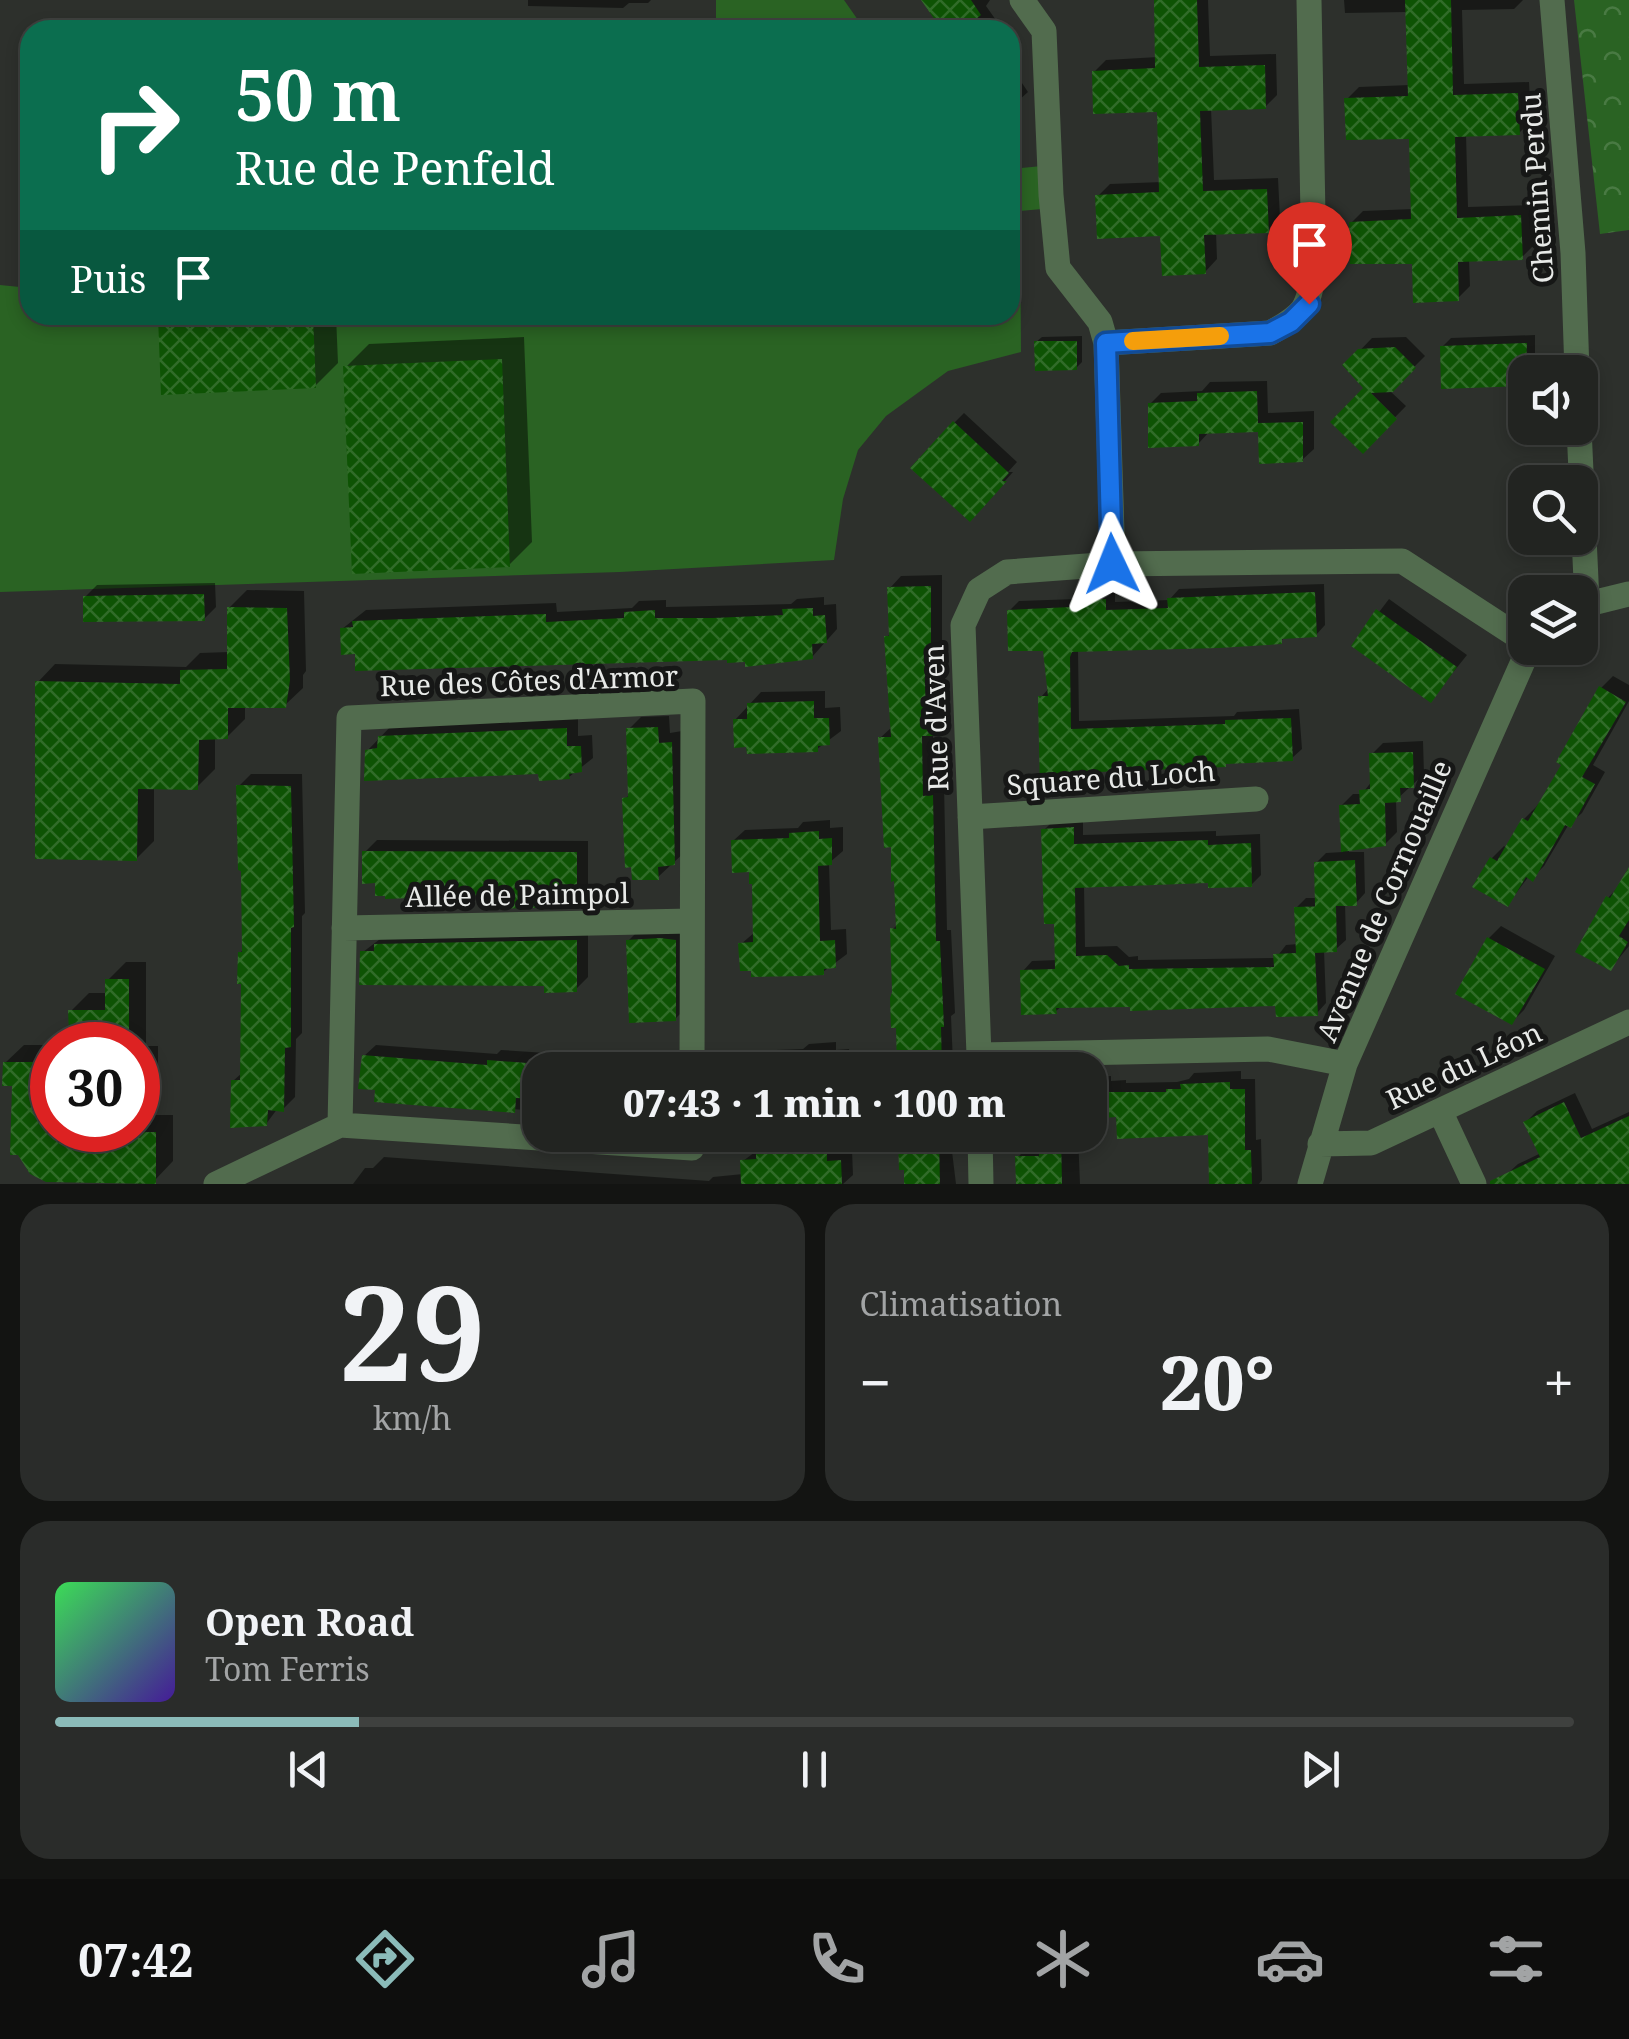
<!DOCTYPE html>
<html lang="fr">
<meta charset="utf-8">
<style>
:root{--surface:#222421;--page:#2a2c2a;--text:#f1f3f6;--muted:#a2a4a5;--line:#3f413f;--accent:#8bbbb9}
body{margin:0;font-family:"Noto Serif",serif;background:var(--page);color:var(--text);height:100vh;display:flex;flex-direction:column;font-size:38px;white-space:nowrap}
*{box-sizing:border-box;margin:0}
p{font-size:32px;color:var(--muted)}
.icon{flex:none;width:55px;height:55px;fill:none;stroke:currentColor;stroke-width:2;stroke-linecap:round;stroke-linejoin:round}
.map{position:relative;height:1184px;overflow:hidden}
.details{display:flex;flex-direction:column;gap:20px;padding:20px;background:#131412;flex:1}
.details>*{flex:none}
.guide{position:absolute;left:20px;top:20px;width:1000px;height:305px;border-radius:30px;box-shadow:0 5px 15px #0003,0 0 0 2px var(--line);background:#0b6e4f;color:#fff;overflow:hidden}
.buttons{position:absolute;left:1508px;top:355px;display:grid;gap:20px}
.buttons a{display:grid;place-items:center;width:90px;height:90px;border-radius:20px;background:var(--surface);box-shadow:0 5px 15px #0003,0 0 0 2px var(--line);font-size:50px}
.speed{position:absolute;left:30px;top:1022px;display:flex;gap:20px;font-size:50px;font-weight:700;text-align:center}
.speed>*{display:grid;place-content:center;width:130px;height:130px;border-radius:50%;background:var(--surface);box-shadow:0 5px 15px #0003,0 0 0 2px var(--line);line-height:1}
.speed .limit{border:15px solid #d22;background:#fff;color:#111}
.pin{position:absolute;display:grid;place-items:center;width:85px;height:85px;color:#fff;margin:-102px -42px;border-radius:50% 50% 50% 0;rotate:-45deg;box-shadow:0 0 10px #0007}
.pin .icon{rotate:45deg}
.me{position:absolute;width:110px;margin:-55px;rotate:358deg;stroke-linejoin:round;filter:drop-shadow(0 0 8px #0008)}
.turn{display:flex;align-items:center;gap:35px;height:210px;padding:0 50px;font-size:45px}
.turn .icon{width:130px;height:130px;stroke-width:2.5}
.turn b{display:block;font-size:70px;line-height:85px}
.then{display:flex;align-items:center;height:95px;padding:0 50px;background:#0003;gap:20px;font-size:38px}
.big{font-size:75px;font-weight:800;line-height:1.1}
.details .tile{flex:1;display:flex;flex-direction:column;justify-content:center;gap:15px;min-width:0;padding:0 35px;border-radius:30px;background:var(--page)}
.details .dial{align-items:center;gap:0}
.dial b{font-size:130px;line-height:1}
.song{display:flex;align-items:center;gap:30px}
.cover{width:120px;height:120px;border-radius:15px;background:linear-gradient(135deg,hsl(130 70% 55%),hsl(260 70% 35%))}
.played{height:10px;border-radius:5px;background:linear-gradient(90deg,var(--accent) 20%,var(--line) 20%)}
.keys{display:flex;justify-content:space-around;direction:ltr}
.heat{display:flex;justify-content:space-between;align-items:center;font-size:55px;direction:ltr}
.details .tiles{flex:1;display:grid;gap:20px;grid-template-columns:1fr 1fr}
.tile:last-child{grid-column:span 2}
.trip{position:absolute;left:522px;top:1052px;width:585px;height:100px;border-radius:30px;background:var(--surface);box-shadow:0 5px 15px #0003,0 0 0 2px var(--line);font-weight:800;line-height:100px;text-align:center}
.menu{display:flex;height:160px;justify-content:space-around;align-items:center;background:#0e0e0d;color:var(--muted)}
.menu .icon{width:70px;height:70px}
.menu .on{color:var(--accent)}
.menu b{font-size:45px;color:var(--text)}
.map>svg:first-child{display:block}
.forest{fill:url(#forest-crowns)}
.park{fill:#2a6323}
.shadow{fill:#0007}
.building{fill:url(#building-cross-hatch)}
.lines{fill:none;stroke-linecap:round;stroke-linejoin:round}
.minor{stroke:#526c4e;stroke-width:25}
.route-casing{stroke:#114b97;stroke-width:25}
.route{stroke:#1a73e8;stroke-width:18}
.slow{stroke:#f59e0b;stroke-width:18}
.labels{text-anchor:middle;stroke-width:10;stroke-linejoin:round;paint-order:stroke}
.street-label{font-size:28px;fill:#e8eae8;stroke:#161716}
</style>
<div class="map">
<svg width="1629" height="1184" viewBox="0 0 1629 1184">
<defs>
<pattern id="forest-crowns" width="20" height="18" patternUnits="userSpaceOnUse" patternTransform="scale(2.5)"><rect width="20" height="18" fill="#2a6323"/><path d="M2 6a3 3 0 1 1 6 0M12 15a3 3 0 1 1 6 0" fill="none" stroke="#497a43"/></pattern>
<pattern id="building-cross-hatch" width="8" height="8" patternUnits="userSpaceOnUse" patternTransform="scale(2.5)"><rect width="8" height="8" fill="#0e5304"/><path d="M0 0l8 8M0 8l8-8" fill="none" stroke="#316c29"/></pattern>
</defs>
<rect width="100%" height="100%" fill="#2d302c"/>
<path class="forest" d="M1574,0H1629V230L1600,234Z"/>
<path class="park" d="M716,0H844L865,30H710L716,21Z
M1042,166V209L1020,211L1021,352L948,371L886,416L858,450L843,499L834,560L620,572L0,592V285L30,288V315H1010V169Z"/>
<path class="shadow" d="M528,0H651L648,3H629L623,8L528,6Z
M924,0H990L986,6L1003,30H945Z
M1156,0H1208L1210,56L1276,54L1277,95L1265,107L1211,108L1214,180L1278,178L1280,218L1268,230L1216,232L1217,259L1205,272L1163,234L1098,196L1110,184L1162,182L1159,110L1094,72L1106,60L1158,57Z
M1344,0H1523L1514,9L1462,10L1464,84L1529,82L1531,121L1519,133L1466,134L1468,207L1532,205L1534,245L1522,257L1469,259L1470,286L1458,298L1415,261L1351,223L1363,211L1413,209L1412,137L1347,99L1359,87L1410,85L1408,12L1345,13Z
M1010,65L1028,92L1010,108Z
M161,315H336L338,363L315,386L164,392Z
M1535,335V372H1525L1442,347L1451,338Z
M1082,336V362L1076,368L1036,342L1042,337Z
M524,337L532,542L509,565L346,367L369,344Z
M1406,337L1425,356L1390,391L1406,406L1363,450L1367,388L1346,365L1372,338Z
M1267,381L1268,413L1314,411V449L1302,460L1260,429L1209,432L1198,444L1150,404L1161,393L1202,391L1210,382Z
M964,413L1017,462L1008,472H1013L980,509L954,423Z
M942,575V674H945L947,722L933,733V786L944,784L947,930H951L955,1013L951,1016L953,1063L946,1070H892L900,1068L892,930L898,924L893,845L880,738L893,726L887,637L891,633L890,588L901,576Z
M215,583L216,607L204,619L85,597L97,585Z
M1324,584L1325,625L1316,635L1286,636L1281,641L1078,650L1079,721L1234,716L1237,712L1299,709L1302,749L1292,758L1229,762L1225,765L1081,770V782L1072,792L1041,697L1050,687L1045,648L1009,611L1019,601L1076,599L1083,593L1115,590V602L1169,600L1179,589Z
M247,590L304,591L306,671L303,675V688L285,705H245V719L227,737H215V769L197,787H154V841L136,859L38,682L55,664L186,667L200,653L229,652V608Z
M824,597V605L836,604L837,629L812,657L747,659L358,652L342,629L366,610L556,603L557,612L632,608L639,601L666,600V607L791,604L797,599Z
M1389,599L1467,655L1431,700L1354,645Z
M1613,676L1629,685V701L1593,765L1605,772L1582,813L1569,824L1544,866L1532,878L1529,876L1508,904L1476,886L1492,858L1504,846L1507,848L1524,819L1536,807L1564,764L1601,688Z
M825,691V708L840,707L841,731L817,749L735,720L761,692Z
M669,716L670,733L682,731L686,851L658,877L625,799L631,793L629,729L641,717Z
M578,718V736L592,735L593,758L569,777L367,751L392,725Z
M1423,741L1424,774L1396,800L1397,832L1385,844L1349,848V852H1364L1365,893L1356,903H1345L1346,940L1336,949L1324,950L1326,1003L1317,1013L1278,1003L1062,1006L1056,1011L1023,971L1032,961L1057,960L1056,921L1044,830L1054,820L1083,818V835L1216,831V836L1260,834L1261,875L1251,885L1211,880L1084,885L1085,947L1117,946L1129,957L1138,956V960L1276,958L1286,945L1298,944L1296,908L1306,898H1318L1316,863L1326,853L1343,852L1341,806L1353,794H1362L1372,781V754L1383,743Z
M251,774H302L305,913L302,916V1033L296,1039L295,1097L283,1109L278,1108L266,1124L233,1081L243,1072V982L240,953L244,949L239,786Z
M830,820V828L843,827V851L829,863L831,930L846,929L847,954L823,972L741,944L755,932L751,869L733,841L745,830L798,828L803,822Z
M377,840L588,841V893L576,905L378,881L365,852Z
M1629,875V946L1611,968L1608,898Z
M1501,926L1555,956L1524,1010L1512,1022L1458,993L1489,938Z
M588,929V977L576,989L363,952L388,933Z
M640,929H687V1007L675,1019L628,941Z
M126,962H146V1046H158V1066L152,1072V1115H173V1161L155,1180L144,1184H136L133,1179H43L5,1063L24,1045H52V1130H138V1045H71V1011L89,993H108V980Z
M836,1042V1050L849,1049L851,1070H741L740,1063L752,1051L803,1049L809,1044Z
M376,1045L497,1054L501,1050L640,1059V1062L678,1061V1068L690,1067L691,1070H540V1111L377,1100V1087L364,1056Z
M1241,1071V1079H1255L1256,1140L1261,1139L1262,1180L1259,1184H1212L1211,1133L1119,1115L1090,1116V1077L1111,1076V1081L1126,1080V1083L1177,1082L1189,1079L1194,1073Z
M1575,1093L1592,1129L1629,1112V1163L1619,1184H1512L1507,1174L1518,1164L1541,1153L1526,1122L1537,1111Z
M759,1135H837L838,1151L852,1150L853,1175L843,1184H353L365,1168H373L384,1157L709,1181L713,1177L743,1174V1161L759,1149Z
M900,1135H950L956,1184H907Z
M1041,1135H1078L1080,1184H1019L1018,1157L1029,1146L1041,1145Z"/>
<path class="building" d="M921,0H971L981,15L976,19L983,30H942Z
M1154,0H1197L1199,67L1265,65L1266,109L1200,111L1203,191L1267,189L1269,233L1204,235L1206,274L1162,276L1160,236L1097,239L1095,195L1159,192L1157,112L1093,114L1092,71L1155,68Z
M1405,0H1451L1453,95L1518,93L1520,135L1455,137L1457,218L1521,215L1523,260L1458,262L1459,301L1413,303L1412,264H1350L1349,222L1411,219L1409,139L1346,140L1344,98L1408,96Z
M313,315L316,388L161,395L158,317Z
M1034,341H1077V370L1035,371Z
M1527,343L1525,386L1441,389L1440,346Z
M1395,347L1416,368L1393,392L1371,393L1397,419L1363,454L1330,422L1363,388L1342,365L1358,349Z
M502,359L510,567L352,574L343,366Z
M1257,391L1258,423L1303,422V462L1259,464L1258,432L1199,434V446L1148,448V403L1197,401V393Z
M953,421L1009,473L1002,481H1007L970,522L910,468Z
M931,586V685H934L937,736H922L923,796L933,795L936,941H940L944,1027H941L942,1070H897L896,1028H891L890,998L892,992L890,928L896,929L894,881L891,882V847L884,848L878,737H891L884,636H889L887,587Z
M1315,592L1317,637L1282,639V644L1219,648L1072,652L1070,657L1071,729L1225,724V720L1291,718L1293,761L1226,764V767L1072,773L1073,794L1040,796L1038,696H1048L1043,651H1008L1007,610L1071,607V601L1106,599V610L1168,608L1167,598Z
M204,594L205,621L83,622V596Z
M227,607L287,608L290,680L286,708H228V739L199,740L198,790L138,789L137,861L35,859V681L180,684V670L227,669Z
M813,608V616L825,615L827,643L812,644L813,659L745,667V662L727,663V660L355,671V654L341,655L340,628L353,627L352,621L546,614V622L624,618V612L655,610V618H713L783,615L782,609Z
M1376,609L1457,667L1431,703L1351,646Z
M1599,686L1626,702L1582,777L1595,784L1571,828L1565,825L1533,882L1526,877L1508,907L1472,887L1490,857L1497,861L1522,818L1528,821L1561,765L1556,762Z
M814,701V718H829L830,745L818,746V752L747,754L746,747L734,748L733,719H747V703Z
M658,727L659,743L672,742L675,865L658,867L659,880H632L631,867L625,868L622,798L628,797L626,728Z
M567,728V746H581L582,772L569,774L570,779L539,781L538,774L364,781L365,750L377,748L378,736Z
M1413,752L1414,788H1400L1401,802L1385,803L1386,846L1341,852L1339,805L1360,804L1359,790L1370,789L1369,753Z
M236,785L291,786L294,927L291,928V1047L285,1048L284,1112L268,1110L267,1126L230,1128L231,1080H240L241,984H237L238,952H242L241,871L238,870Z
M1074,827V844L1208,840V845L1251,843L1252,887L1208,888V883L1075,888L1076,956L1107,955L1119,966L1129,965V969L1274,967L1273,954L1296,953L1294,907L1331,906L1315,907L1314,862L1355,860L1357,906H1336L1337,952L1315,953L1318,1016L1276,1017L1275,1006L1130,1011V1007L1056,1008L1057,1014L1021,1015L1020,970L1055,969L1054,924H1044L1041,829Z
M819,831V839L832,838V865L818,866L820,941L835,940L836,968L824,969V975L803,976L751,977V971H740L738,943L753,942L752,884H749V872L732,873L731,840L789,838V833Z
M362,851L577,852V907L489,909V895L385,899V896H375V883L362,884Z
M1629,867V920L1619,936L1628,942L1611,971L1575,952L1606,896L1610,898Z
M1487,937L1545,969L1512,1025L1455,994Z
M660,938L676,940V1021L629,1023L626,940Z
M577,940V992L544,993V986L359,985L360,951H374V944Z
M105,979H129V1033H69L68,1010H105Z
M362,1055L487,1065V1060L540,1064V1099L516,1098L515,1113L374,1102L375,1090L358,1089Z
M3,1062H52V1133L156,1132V1184L46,1182L30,1174L18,1155H10L12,1086H2Z
M1230,1082V1089H1245V1150H1251L1252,1184H1209L1208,1135L1117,1139L1116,1117L1090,1119V1092H1166V1089H1181L1180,1084Z
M1564,1102L1581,1138L1629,1116V1184H1490V1181L1540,1157L1523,1122Z
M898,1135H939L940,1184H904V1170H899Z
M1039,1135H1061L1062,1184H1016L1015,1156H1039Z
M827,1145V1161L841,1160L842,1184H741L740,1160L756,1159V1147Z"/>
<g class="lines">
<path class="minor" d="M1022,0L1044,31L1051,195L1058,268L1100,322L1106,343L1113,564
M1552,0L1573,253L1577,372
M1106,343L1270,333C1305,314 1308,309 1314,270L1309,0
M1579,428L1587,602
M1580,606L1629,594
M970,817L1256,799
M344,928L691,921
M1345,1064L1268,1049L979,1055L963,625L979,590L1007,572L1113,564L1402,561L1525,641
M1440,1111L1474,1184
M340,1125L349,718L693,701L692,1070
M980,1135L981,1184
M1320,1144L1371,1143L1629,1022
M216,1184L340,1125L692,1148V1135
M1310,1184L1345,1064L1529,648"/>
</g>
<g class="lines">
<defs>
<path id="route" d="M1112,564L1106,343L1270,333L1291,322L1309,304"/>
</defs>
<use href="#route" class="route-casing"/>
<use href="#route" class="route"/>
<path class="slow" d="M1133,341L1220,336"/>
</g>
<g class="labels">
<g class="street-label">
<text transform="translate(1537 188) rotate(-94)" y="10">Chemin Perdu</text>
<text transform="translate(529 681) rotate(-2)" y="10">Rue des Côtes d'Armor</text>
<text transform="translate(936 718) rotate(-92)" y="10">Rue d'Aven</text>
<text transform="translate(1111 778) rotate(-4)" y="10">Square du Loch</text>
<text transform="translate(517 895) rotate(-1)" y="10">Allée de Paimpol</text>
<text transform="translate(1384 901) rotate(-67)" y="10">Avenue de Cornouaille</text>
<text transform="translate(1464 1066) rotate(-25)" y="10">Rue du Léon</text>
</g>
</g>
</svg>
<div class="buttons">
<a><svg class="icon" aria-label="sound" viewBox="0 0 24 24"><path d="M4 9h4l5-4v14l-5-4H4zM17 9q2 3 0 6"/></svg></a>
<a><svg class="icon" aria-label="search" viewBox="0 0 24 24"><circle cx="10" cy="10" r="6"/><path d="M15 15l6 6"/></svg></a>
<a><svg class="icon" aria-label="layers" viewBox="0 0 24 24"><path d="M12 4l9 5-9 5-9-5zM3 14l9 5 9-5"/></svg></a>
</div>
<div class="speed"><div class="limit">30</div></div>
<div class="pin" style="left:1309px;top:304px;background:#d93025"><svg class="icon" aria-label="arrive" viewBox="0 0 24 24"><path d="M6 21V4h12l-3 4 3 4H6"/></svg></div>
<svg class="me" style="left:1112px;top:564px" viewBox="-20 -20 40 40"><path d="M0-17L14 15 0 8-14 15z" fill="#1a73e8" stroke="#fff" stroke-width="4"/></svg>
<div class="trip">07:43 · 1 min · 100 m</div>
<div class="guide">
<div class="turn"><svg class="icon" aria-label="right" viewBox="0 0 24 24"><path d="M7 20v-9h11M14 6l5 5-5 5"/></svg><div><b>50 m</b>Rue de Penfeld</div></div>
<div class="then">Puis<svg class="icon" aria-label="arrive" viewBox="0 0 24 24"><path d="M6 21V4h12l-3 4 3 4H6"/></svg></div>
</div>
</div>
<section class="details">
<div class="tiles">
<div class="tile dial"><b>29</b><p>km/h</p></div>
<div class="tile"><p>Climatisation</p>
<div class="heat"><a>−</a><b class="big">20°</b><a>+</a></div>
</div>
<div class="tile">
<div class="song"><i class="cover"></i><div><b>Open Road</b><p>Tom Ferris</p></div></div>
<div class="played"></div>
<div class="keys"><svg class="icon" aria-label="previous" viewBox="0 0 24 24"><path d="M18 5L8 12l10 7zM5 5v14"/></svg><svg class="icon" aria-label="pause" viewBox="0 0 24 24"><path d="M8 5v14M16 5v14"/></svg><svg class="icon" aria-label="next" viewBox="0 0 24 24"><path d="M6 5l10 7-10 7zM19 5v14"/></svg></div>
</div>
</div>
</section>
<nav class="menu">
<b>07:42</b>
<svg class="icon on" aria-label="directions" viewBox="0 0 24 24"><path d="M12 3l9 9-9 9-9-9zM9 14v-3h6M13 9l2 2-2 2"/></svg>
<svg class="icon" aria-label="music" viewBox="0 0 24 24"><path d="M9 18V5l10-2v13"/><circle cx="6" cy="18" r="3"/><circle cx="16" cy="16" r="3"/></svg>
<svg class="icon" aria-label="phone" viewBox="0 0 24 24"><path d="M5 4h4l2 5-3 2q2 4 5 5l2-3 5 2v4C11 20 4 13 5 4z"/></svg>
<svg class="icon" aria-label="climate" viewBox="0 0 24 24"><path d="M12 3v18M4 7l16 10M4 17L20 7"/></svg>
<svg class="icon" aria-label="car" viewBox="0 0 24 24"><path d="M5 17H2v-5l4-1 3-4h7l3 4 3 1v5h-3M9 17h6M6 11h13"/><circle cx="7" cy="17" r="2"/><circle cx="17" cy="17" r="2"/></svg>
<svg class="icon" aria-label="filters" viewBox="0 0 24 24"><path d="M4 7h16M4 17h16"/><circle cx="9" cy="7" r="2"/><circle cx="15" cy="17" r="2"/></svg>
</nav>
